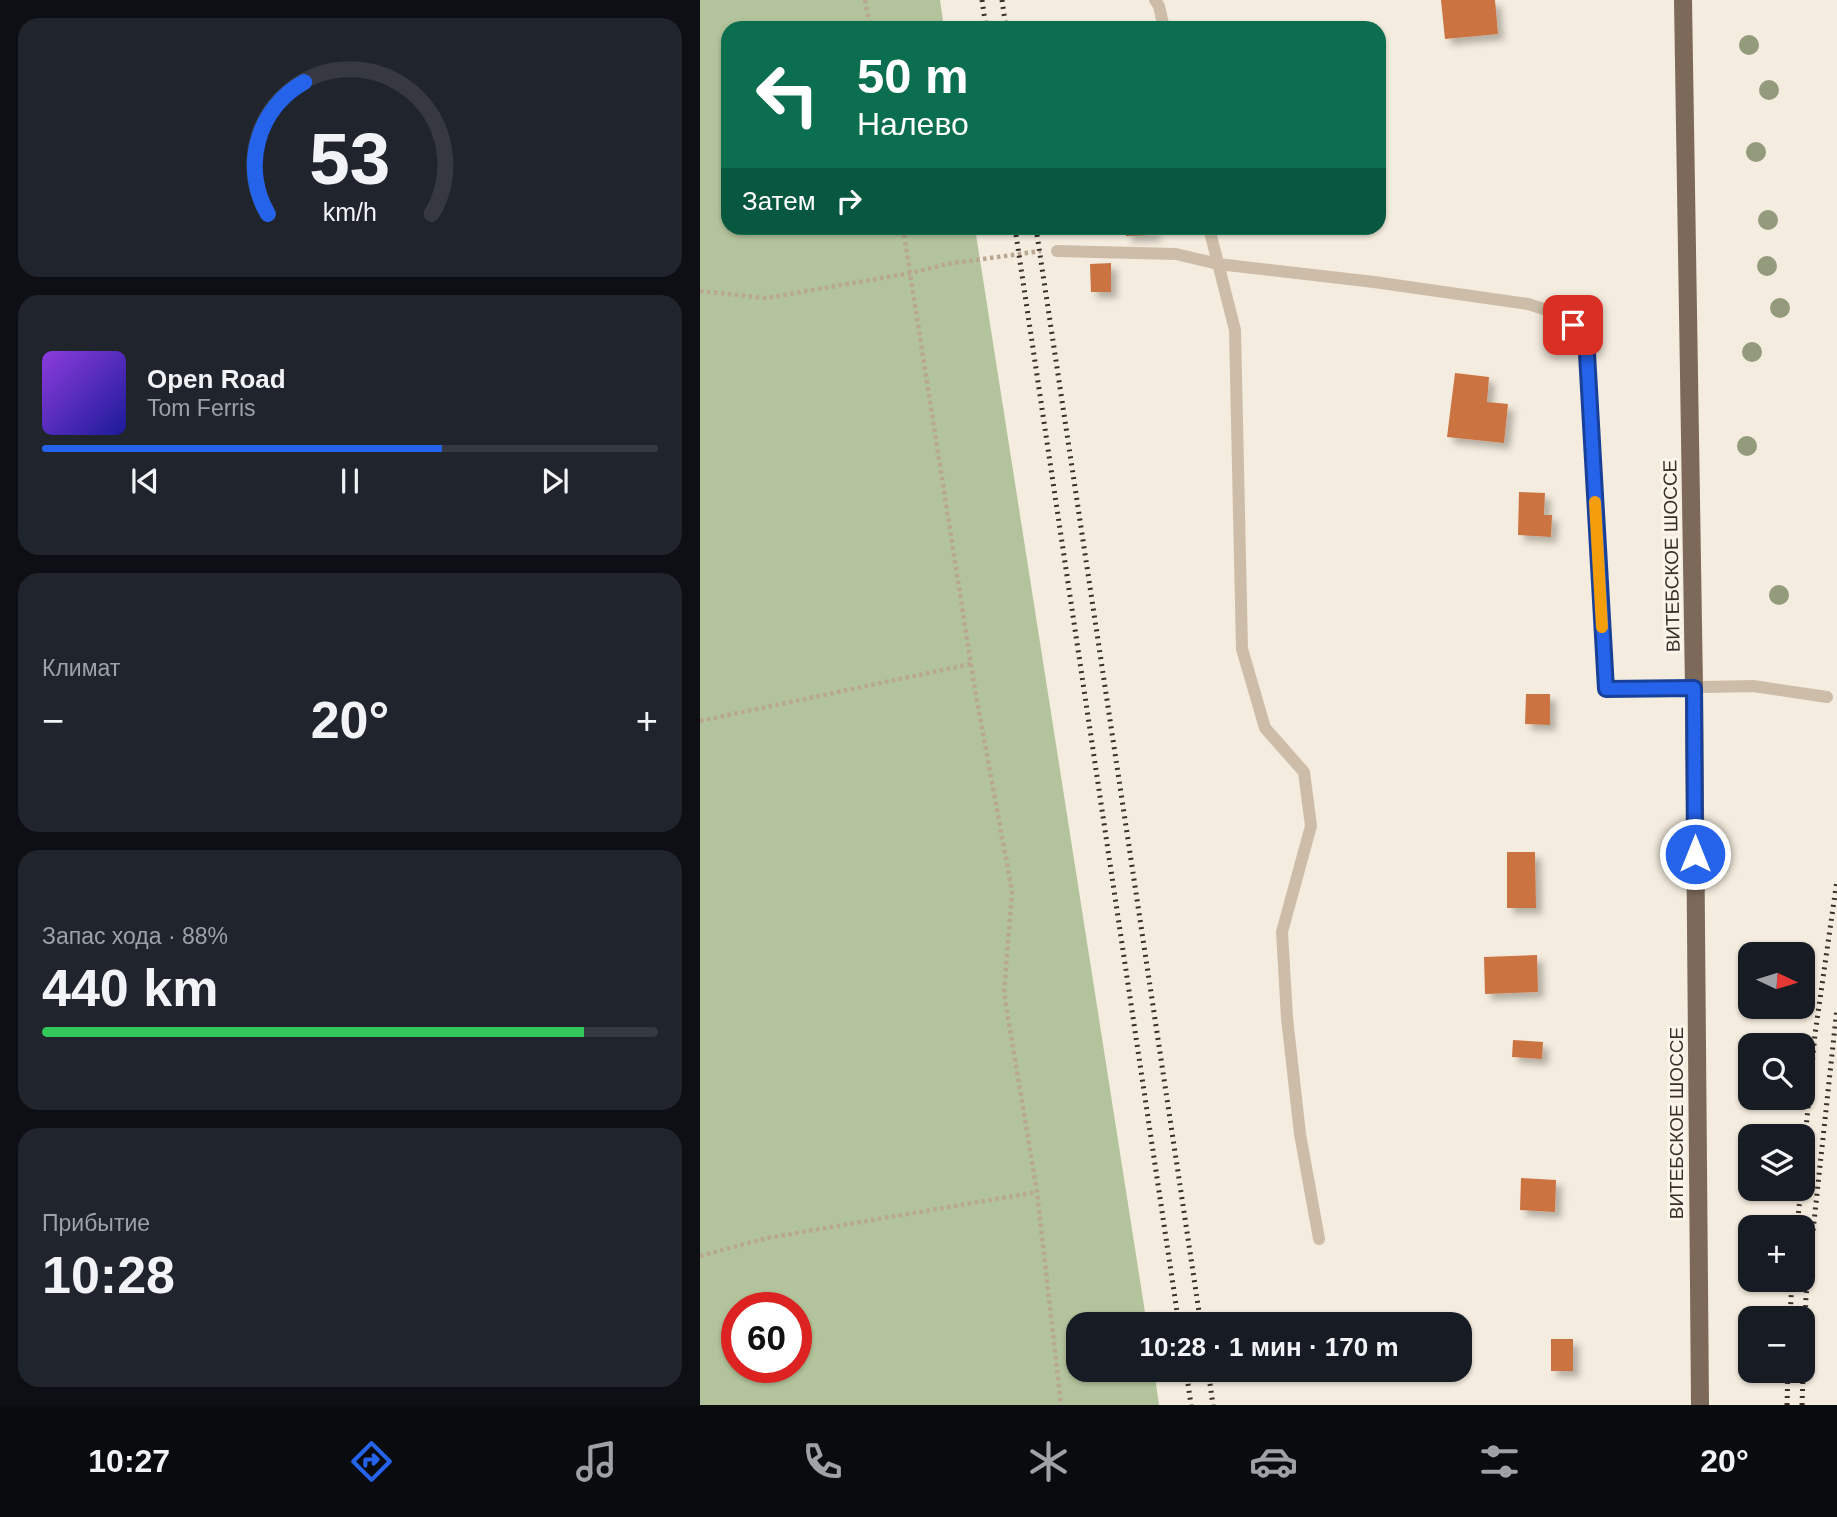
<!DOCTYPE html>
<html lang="ru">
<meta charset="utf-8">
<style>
:root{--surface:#171b24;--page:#20242c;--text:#f1f3f6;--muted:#9ea1a6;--line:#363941;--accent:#2563eb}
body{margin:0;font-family:Helvetica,sans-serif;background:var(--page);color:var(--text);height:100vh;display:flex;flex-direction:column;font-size:26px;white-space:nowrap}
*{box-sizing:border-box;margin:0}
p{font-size:23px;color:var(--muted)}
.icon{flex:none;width:38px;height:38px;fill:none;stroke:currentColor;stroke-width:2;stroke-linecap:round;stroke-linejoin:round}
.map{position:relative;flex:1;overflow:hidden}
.side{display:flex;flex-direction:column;gap:18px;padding:18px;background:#0d0f14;width:700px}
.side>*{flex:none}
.banner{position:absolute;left:21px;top:21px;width:665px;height:214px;border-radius:21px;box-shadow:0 2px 5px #0004;background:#0b6e4f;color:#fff;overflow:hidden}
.needle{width:46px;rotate:94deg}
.buttons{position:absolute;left:1038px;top:942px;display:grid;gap:14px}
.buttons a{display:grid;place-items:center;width:77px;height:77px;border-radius:14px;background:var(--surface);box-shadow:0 2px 5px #0004;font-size:35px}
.speed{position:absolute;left:21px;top:1292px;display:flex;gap:14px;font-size:35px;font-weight:700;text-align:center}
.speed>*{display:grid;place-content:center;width:91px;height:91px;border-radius:50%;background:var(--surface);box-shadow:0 2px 5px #0004;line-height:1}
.speed .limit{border:10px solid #d22;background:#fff;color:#111}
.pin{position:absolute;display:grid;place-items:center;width:60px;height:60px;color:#fff;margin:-30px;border-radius:14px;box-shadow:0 4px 10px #0006}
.me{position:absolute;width:77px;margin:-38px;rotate:0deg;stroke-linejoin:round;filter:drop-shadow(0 0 5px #0008)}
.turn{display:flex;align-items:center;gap:24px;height:147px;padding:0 21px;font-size:32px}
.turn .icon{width:91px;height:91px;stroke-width:2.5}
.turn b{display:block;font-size:49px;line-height:60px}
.then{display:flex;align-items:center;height:66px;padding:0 21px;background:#0003;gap:14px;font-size:26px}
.big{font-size:52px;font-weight:800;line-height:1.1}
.side .tile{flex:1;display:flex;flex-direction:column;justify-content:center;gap:10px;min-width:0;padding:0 24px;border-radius:21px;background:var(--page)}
.side .dial{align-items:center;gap:0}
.dial svg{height:182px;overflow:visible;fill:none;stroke:var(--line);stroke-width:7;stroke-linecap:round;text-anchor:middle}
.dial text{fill:var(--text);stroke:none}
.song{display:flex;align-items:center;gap:21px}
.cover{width:84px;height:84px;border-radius:10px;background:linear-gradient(135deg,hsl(270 70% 55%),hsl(240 70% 35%))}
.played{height:7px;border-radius:4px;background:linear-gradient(90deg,var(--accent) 65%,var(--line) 65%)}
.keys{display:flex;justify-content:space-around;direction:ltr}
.heat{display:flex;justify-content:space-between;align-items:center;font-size:38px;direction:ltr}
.charge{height:10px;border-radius:5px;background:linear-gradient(90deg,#34c759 88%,var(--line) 0)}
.trip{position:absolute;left:366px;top:1312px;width:406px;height:70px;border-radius:21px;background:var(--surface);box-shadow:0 2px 5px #0004;font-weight:800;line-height:70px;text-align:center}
.dock{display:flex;height:112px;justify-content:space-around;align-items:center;background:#090b0e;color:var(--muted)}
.dock .icon{width:49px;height:49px}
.dock .selected{color:var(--accent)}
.dock b{font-size:32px;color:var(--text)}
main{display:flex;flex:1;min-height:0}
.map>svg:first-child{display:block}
.green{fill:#b3c49c;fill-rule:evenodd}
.building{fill:#cc7343;filter:url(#shadow)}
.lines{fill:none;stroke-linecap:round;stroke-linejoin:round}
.path{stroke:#b9a792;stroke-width:4.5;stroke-dasharray:3.5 3.5;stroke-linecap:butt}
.lane{stroke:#cdbda8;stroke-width:12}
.primary{stroke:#7c6959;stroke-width:18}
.rail{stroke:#3a3029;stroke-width:5;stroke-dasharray:2 5;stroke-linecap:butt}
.tree{fill:#939b7c}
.route-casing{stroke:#184099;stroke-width:18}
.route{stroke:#2563eb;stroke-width:12}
.slow{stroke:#f59e0b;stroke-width:12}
.labels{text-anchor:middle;stroke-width:6;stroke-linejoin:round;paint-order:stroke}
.street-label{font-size:19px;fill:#3a3029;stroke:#fbf5eb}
</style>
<main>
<section class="side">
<div class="tile dial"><svg viewBox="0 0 100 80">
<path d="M14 69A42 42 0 1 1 86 69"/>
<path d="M14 69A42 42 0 0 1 30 11" stroke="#2563eb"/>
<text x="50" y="56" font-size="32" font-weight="700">53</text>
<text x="50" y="72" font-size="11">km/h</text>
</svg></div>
<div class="tile">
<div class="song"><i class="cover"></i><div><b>Open Road</b><p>Tom Ferris</p></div></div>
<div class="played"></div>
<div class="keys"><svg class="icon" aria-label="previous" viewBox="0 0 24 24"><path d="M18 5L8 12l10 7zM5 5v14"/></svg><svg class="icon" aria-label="pause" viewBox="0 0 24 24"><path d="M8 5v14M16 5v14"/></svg><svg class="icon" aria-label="next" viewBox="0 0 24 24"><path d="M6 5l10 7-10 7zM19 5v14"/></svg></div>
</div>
<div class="tile"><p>Климат</p>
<div class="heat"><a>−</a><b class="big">20°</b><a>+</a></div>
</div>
<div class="tile"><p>Запас хода · 88%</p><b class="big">440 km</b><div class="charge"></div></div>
<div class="tile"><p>Прибытие</p><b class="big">10:28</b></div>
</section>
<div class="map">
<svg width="1137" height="1405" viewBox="0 0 1137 1405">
<defs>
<filter id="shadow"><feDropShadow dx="6" dy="6" stdDeviation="3.5" flood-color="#0004"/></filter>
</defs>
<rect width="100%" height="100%" fill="#f4ecde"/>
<path class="green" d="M0,0H240L244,28H28V228H275L447,1325H378V1370H454L459,1405H0ZM37,1307H96V1367H37Z"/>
<path class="building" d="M741,0H795L798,34L745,39Z
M426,228H454L455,235L426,236Z
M411,263V292H391L390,264Z
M755,373L789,377L787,402L808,404L804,443L747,437Z
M819,492L845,493L844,515H852L851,537L818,535Z
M826,694H850V725L825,724Z
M807,852H835L836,908H807Z
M837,955L838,992L785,994L784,957Z
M813,1040L843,1042L842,1059L812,1057Z
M821,1178L856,1180L855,1212L820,1210Z
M851,1339H873V1371H851Z"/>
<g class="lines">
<path class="path" d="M165,0L170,28
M203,228L275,690L312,891L304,993L337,1192L361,1405
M0,291L66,298L211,273L247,264L341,251
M0,721L271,664
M0,1256L67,1238L337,1192"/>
<path class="lane" d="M455,0L459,6L464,28
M509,228L535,330L542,649L565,728L604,772L611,826L582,932L587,1018L600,1134L619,1239
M357,251L476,254L518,264L674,282L828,304L860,314L886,336L906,689L1053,686L1127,697"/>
<path class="primary" d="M983,0L994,688L1000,1405"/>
<path class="rail" d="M282,0L286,28
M302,0L306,28
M315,228L479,1325
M336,228L501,1325
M1102,1171L1115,1034L1137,880
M1097,1227L1101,1188
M1090,1318L1092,1279
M486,1370L491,1405
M508,1370L513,1405
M1087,1405L1088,1370
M1102,1405L1106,1296L1137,1008"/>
</g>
<g class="tree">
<circle cx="1049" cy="45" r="10"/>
<circle cx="1069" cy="90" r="10"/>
<circle cx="1056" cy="152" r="10"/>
<circle cx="1068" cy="220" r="10"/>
<circle cx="1067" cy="266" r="10"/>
<circle cx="1080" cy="308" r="10"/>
<circle cx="1052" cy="352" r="10"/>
<circle cx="1047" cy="446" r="10"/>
<circle cx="1079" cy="595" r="10"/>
</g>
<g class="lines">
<defs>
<path id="route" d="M873,325L886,336L906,689L994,688L995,854"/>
</defs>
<use href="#route" class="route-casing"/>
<use href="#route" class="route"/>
<path class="slow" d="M895,502L902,627"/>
</g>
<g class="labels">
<g class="street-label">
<text transform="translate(971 556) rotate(-91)" y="7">ВИТЕБСКОЕ ШОССЕ</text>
<text transform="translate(976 1123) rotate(-90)" y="7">ВИТЕБСКОЕ ШОССЕ</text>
</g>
</g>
</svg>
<div class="buttons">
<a><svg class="needle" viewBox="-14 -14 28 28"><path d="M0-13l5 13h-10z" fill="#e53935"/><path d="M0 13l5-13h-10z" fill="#9ea1a6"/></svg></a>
<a><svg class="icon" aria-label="search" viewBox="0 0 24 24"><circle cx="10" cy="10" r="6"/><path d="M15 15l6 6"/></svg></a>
<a><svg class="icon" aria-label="layers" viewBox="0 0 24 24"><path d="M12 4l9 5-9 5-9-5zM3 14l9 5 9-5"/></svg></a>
<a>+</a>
<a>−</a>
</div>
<div class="speed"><div class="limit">60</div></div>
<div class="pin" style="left:873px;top:325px;background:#d93025"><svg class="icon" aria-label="arrive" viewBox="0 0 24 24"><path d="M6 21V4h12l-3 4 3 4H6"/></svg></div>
<svg class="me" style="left:995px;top:854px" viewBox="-20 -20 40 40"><circle r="17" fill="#2563eb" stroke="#fff" stroke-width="3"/><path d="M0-11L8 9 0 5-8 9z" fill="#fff"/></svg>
<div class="trip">10:28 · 1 мин · 170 m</div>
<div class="banner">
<div class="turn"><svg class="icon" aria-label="left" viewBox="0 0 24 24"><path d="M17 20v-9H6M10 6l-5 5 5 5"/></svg><div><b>50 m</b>Налево</div></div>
<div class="then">Затем<svg class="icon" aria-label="right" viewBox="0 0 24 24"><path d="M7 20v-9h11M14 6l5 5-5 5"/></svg></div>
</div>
</div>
</main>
<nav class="dock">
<b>10:27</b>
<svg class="icon selected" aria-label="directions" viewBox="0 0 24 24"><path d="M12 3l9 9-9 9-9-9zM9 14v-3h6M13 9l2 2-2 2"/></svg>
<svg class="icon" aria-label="music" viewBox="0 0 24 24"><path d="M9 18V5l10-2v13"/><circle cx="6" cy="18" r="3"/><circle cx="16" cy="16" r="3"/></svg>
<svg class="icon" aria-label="phone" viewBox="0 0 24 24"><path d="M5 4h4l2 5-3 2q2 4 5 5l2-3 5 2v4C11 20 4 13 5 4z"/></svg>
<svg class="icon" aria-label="climate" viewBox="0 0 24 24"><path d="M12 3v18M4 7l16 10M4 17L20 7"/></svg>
<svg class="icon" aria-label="car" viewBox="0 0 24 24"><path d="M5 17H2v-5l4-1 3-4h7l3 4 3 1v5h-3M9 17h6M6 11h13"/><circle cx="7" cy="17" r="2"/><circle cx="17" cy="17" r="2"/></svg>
<svg class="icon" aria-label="filters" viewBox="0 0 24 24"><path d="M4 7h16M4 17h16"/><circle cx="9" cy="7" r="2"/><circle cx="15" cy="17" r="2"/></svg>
<b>20°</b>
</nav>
